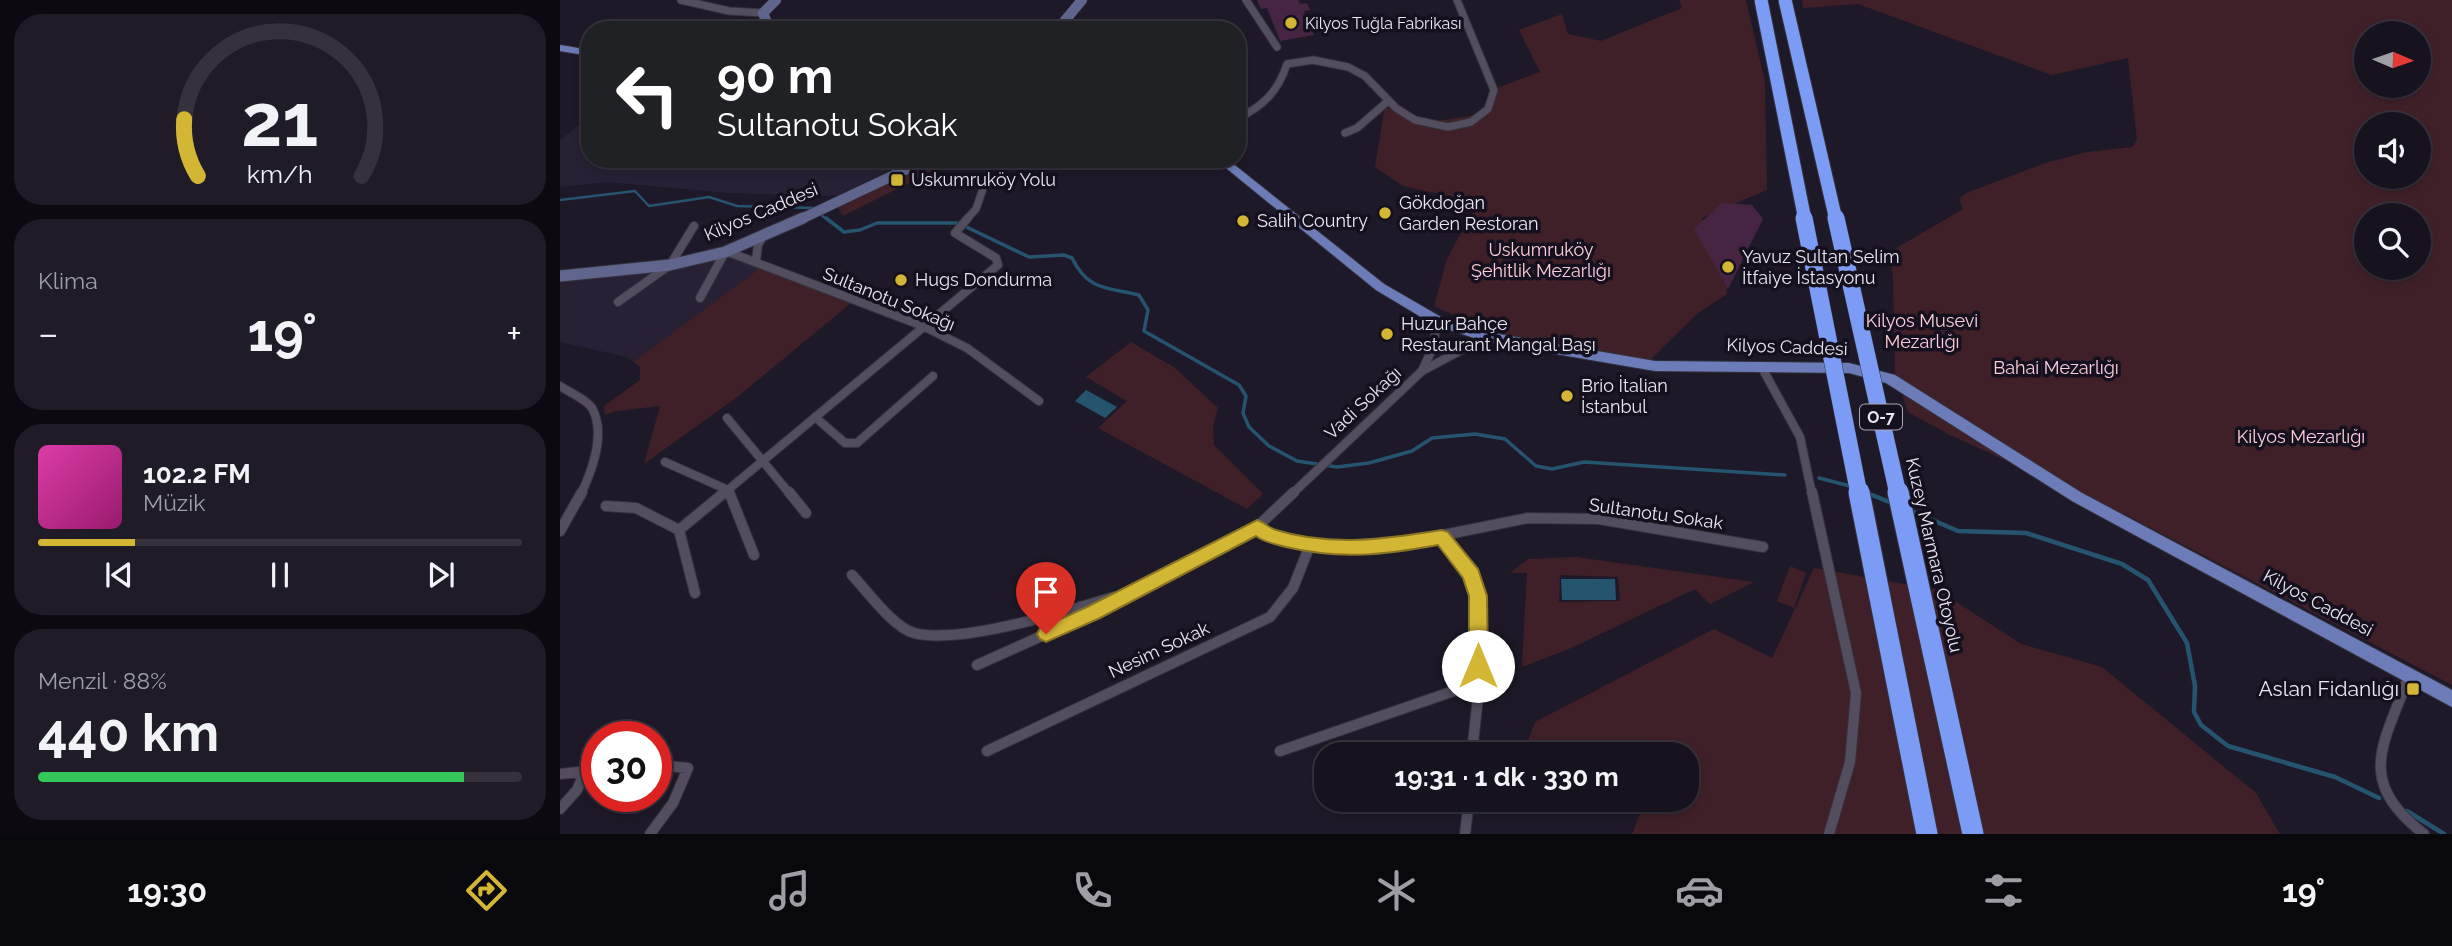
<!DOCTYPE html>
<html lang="tr">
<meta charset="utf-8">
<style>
:root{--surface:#16131e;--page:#1f1c27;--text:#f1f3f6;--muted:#9e9ea4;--line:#35323c;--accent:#d4b635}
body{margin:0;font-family:Raleway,sans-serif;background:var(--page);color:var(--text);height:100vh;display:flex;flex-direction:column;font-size:26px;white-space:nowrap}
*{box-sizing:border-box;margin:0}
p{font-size:23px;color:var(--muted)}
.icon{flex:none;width:38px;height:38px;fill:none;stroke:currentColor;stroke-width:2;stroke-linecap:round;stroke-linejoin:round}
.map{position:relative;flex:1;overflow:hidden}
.sheet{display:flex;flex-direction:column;gap:14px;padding:14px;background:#0c0a10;width:560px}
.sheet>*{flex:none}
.guide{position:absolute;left:21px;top:21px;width:665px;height:147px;border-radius:28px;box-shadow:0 4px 10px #0003,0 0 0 2px var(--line);background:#202124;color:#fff;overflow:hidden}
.needle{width:46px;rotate:92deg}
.buttons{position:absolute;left:1794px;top:21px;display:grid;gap:14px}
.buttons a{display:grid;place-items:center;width:77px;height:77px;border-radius:50%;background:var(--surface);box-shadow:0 4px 10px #0003,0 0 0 2px var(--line);font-size:35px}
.speed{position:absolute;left:21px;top:721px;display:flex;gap:14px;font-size:35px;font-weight:700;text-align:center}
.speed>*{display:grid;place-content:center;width:91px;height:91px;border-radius:50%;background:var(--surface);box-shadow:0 4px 10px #0003,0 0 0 2px var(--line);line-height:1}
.speed .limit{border:10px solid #d22;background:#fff;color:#111}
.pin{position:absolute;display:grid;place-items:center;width:60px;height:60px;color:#fff;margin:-72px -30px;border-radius:50% 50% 50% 0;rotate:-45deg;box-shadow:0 0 7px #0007}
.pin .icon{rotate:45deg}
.me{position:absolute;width:77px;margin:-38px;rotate:0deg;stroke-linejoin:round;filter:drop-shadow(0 0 5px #0008)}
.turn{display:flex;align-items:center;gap:24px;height:147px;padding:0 21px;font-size:32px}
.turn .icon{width:91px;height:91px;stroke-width:2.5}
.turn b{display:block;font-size:49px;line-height:60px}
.big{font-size:52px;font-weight:700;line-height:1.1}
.sheet .widget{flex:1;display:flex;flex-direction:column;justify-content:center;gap:10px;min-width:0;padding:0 24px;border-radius:28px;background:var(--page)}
.sheet .dial{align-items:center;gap:0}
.dial svg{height:182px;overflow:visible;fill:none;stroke:var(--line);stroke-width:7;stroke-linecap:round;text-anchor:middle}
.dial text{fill:var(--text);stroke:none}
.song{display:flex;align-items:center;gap:21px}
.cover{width:84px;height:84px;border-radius:10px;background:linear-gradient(135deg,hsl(320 70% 55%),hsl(320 70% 35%))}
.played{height:7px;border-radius:4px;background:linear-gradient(90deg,var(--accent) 20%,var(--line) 20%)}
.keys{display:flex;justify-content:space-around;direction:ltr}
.heat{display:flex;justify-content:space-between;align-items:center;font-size:38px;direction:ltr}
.charge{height:10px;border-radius:5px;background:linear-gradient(90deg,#34c759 88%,var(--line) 0)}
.trip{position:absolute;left:754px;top:742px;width:385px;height:70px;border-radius:28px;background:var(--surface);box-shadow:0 4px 10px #0003,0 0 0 2px var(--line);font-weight:700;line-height:70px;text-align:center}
.tab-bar{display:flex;height:112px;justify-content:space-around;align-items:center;background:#09080c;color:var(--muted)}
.tab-bar .icon{width:49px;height:49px}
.tab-bar .active{color:var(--accent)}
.tab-bar b{font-size:32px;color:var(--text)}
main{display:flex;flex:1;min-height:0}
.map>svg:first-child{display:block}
.built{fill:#282135}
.green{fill:#3f2029;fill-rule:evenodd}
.water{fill:#25546f}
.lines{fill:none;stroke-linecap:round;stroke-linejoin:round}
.stream-far2{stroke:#25546f;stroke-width:2.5}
.stream-far1{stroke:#25546f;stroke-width:3.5}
.stream{stroke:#25546f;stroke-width:4.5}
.building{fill:#462543}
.street-far2-casing{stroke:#35323d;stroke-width:9}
.street-far1-casing{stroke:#35323d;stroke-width:10}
.street-casing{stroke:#35323d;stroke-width:12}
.secondary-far1-casing{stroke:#35323d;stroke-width:11}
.secondary-casing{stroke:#35323d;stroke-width:13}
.primary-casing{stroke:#35323d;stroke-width:2}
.street-far2{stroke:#534e5f;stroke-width:7}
.street-far1{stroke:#534e5f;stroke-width:8}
.street{stroke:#534e5f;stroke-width:10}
.secondary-far1{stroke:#5f658c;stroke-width:10}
.secondary{stroke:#5f658c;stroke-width:11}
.primary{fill:#6b7cb9;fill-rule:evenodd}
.highway-bridge-far2-casing{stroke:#35323d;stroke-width:15;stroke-linecap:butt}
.highway-bridge-far1-casing{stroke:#35323d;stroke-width:18;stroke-linecap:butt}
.highway-bridge-casing{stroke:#35323d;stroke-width:23;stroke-linecap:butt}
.highway-bridge-far2{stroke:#7b9bf5;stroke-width:13}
.highway-bridge-far1{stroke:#7b9bf5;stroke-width:17}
.highway-bridge{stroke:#7b9bf5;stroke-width:21}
.route{fill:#d4b635;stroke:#8a7622;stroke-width:2}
.poi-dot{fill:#d4b635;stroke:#15101e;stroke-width:2.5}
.labels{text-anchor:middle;stroke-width:7;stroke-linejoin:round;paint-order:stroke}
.far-poi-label{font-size:16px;fill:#e9e6f1;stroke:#15101e;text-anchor:start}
.shield{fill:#15101e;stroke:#a9a6b2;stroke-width:2}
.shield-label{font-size:16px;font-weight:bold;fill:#e9e6f1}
.poi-label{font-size:18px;fill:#e9e6f1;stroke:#15101e;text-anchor:start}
.street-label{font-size:18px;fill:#e9e6f1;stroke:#15101e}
.park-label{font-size:18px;fill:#fecdd9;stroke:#15101e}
.near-poi-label{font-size:21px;fill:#e9e6f1;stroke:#15101e;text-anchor:end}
</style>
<main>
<section class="sheet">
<div class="widget dial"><svg viewBox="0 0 100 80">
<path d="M14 69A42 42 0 1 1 86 69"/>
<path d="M14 69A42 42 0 0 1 8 44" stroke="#d4b635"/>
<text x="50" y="56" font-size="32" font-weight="700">21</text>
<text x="50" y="72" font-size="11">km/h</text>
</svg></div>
<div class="widget"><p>Klima</p>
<div class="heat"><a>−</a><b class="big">19°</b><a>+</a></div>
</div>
<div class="widget">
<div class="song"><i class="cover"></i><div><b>102.2 FM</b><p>Müzik</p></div></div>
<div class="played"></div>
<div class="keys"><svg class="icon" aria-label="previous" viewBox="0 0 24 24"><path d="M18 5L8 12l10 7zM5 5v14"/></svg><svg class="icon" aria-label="pause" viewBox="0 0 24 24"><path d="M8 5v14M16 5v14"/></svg><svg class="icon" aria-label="next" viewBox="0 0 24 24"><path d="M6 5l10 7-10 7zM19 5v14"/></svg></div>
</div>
<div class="widget"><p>Menzil · 88%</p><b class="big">440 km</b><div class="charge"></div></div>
</section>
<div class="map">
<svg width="1892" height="834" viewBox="0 0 1892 834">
<rect width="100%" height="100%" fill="#1e1928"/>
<path class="built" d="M30,116V159H335L328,167L329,170L278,196L169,193L48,182L0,187V140Z
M176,256L198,266L196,271L73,362L67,357L0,342V280Z"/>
<path class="green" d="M1119,0H1186L1205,82L1207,190L1142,218L1166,264L1167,294L1138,313L1090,360L947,335L913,324L874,306L887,259L917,203L843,186L815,167L825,107L864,123L929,113L934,89L980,72L959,30L1002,14L1008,34L1041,41L1122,8Z
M1242,0H1892V685L1568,516L1390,435L1348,412L1335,373L1333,275L1328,253L1403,209L1399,199L1406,193L1485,163L1527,152L1572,147L1577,140L1568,58L1492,75L1298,4L1243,8ZM1806,33H1858V86H1806ZM1806,124H1858V177H1806ZM1806,215H1858V268H1806Z
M374,159H397L283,216L276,205Z
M198,266L291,303L180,395L84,464L100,406L56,411L45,415L44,406L80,380V367L73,362L196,271Z
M571,342L615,368L658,408L653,426L654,445L703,494L687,509L538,428L567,401L526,377Z
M1016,557L1194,582L1150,604L1135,589L1009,649L962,667L967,573H950L968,559ZM1000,575L1058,577L1060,601L999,602Z
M1230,566L1246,573L1234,608L1217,601Z
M1254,568L1378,590L1461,644L1542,667L1696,793L1720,834H1072L1082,809L1051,800H1127V754H963L975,722L1154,629L1212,658Z"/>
<path class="water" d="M526,390L557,407L545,418L515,401Z
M1001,579H1055L1056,600H1002Z"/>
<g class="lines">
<path class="stream-far2" d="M0,200L75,191L89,206L149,197L177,206L254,208
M261,215L268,220"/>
<path class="stream-far1" d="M266,218L284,232L300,230L317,223H398L469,257L504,255L512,258C528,291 547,287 579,295L588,310L584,331L679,385L686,396L683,413L689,427L709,446L737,461L777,467L809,463L852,451L872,438L915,434L945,439L976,466L992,469L1024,462L1225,475
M1259,478L1290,486"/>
<path class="stream" d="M1307,493L1332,503
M1349,510L1398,531L1466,533L1562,564L1588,580L1627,643L1635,686L1634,712L1641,725L1668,746L1775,777L1819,798
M1847,811L1884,834"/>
</g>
<path class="building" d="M697,0H738L740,4L747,3L750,10L744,11L754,35L720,41L707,8L701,9Z
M1162,203L1192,205L1203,219L1168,289L1134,229Z"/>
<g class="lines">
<defs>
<path id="street-far2" d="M121,0L169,11L203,13
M686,0L717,47
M677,119C703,106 718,92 727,64L753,60L788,67L805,76L836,108L855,120L888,127L911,122L928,109L934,90L897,0
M785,133L797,128L828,101
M406,220L416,209L428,174"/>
<path id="street-far1" d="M196,261L198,245L202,238
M140,298L165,252L171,253L363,326L407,348L479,401
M58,302L110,265L134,226
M1201,366L1240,437L1252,494
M862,371L874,345L876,320
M0,386C9,392 26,399 32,408C46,433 32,471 21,494
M255,417L285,443H297L373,376
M167,418L230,494
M105,462L168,490L169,494
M163,494L438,265L436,258L395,233L408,218
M732,494L862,371L926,337"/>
<path id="street" d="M169,492L194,555
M229,492L246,513
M1252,492L1296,693L1290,762L1269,834
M46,506L76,508L119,530L135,593
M697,527L708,535L759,547L819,548L968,518L1039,519L1203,547
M119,530L165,492
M0,531L22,492
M882,537C892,549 905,561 912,576C931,619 916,707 912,754
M292,575C307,591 334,628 354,633C400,645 507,611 554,597
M417,665L533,613L697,527L734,492
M1849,676C1823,746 1795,780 1864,834
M427,751L710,617L733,588L750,545
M720,751L917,683
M0,774L37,770
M0,809L17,790L25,771
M90,834L113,803L128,768L96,765
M905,834L909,800"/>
<path id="secondary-far1" d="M210,30L203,13L216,0
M497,30L522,0
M239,220L368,159"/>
<path id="secondary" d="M0,276L110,265L165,252L243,218"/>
<path id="primary" d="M0,45L30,50V56L0,51Z
M655,159H667L824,284L881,317L903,325L927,332L1095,361L1289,363L1335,375L1522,493L1892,690V707L1512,501L1326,383L1289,373L1095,371L926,342L893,331L871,323L816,290Z"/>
</defs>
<use href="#street-far2" class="street-far2-casing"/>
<use href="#street-far1" class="street-far1-casing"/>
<use href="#street" class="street-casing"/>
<use href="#secondary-far1" class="secondary-far1-casing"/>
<use href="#secondary" class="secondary-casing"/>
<use href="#primary" class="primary-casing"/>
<use href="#street-far2" class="street-far2"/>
<use href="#street-far1" class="street-far1"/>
<use href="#street" class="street"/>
<use href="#secondary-far1" class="secondary-far1"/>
<use href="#secondary" class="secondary"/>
<use href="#primary" class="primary"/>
<defs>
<path id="highway-bridge-far2" d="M1201,0L1245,220
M1225,0L1276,220"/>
<path id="highway-bridge-far1" d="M1244,218L1299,494
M1276,218L1338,494"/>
<path id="highway-bridge" d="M1299,492L1367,834
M1338,492L1413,834"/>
</defs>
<use href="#highway-bridge-far2" class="highway-bridge-far2-casing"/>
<use href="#highway-bridge-far1" class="highway-bridge-far1-casing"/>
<use href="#highway-bridge" class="highway-bridge-casing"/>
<use href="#highway-bridge-far2" class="highway-bridge-far2"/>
<use href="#highway-bridge-far1" class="highway-bridge-far1"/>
<use href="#highway-bridge" class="highway-bridge"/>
</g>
<path class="route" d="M697,520C704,522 709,528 716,530C771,547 826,539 882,530L888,532L918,569L927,596L928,666L925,672L918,675L912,672L909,666V596L903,578L878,545C823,555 782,560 726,547C716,544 705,543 696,536L540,618L486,642L480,639L477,634L480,628L527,607Z"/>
<g class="poi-dot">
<circle cx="731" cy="23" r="7"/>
<rect x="330" y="173" width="14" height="14" rx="3.5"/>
<circle cx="825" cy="213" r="7"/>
<circle cx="683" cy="221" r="7"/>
<circle cx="1168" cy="267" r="7"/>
<circle cx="341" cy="280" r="7"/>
<circle cx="827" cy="334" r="7"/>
<circle cx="1007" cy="396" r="7"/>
<rect x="1846" y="682" width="14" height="14" rx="3.5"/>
</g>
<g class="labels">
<g class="far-poi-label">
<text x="745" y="29">Kilyos Tuğla Fabrikası</text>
</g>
<rect class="shield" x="1300" y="404.5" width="42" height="25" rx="5"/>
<g class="shield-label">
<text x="1321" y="423">O-7</text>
</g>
<g class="poi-label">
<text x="351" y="186">Uskumruköy Yolu</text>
<text x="839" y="209">Gökdoğan<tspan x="839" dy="21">Garden Restoran</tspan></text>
<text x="697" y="227">Salih Country</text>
<text x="1182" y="263">Yavuz Sultan Selim<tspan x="1182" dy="21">İtfaiye İstasyonu</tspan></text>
<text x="355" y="286">Hugs Dondurma</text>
<text x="841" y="330">Huzur Bahçe<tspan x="841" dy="21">Restaurant Mangal Başı</tspan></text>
<text x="1021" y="392">Brio İtalian<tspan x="1021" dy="21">İstanbul</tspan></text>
</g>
<g class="street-label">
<text transform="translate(201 212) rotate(-23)" y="6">Kilyos Caddesi</text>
<text transform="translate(329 299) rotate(22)" y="6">Sultanotu Sokağı</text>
<text transform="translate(1227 347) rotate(2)" y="6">Kilyos Caddesi</text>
<text transform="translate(803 403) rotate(-43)" y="6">Vadi Sokağı</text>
<text transform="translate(1096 514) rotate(8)" y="6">Sultanotu Sokak</text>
<text transform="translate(1374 555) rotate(77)" y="6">Kuzey Marmara Otoyolu</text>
<text transform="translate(1758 603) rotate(28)" y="6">Kilyos Caddesi</text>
<text transform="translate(599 650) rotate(-25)" y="6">Nesim Sokak</text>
</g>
<g class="park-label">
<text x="981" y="256">Uskumruköy<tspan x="981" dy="21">Şehitlik Mezarlığı</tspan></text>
<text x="1362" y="327">Kilyos Musevi<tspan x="1362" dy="21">Mezarlığı</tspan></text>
<text x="1496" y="374">Bahai Mezarlığı</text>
<text x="1741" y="443">Kilyos Mezarlığı</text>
</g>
<g class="near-poi-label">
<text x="1839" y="696">Aslan Fidanlığı</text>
</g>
</g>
</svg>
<div class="buttons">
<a><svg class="needle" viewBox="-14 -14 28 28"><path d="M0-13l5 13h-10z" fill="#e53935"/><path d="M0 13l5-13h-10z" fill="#9e9ea4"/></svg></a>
<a><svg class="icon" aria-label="sound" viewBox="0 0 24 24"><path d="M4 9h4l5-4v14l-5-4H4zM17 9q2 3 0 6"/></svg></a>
<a><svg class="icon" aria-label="search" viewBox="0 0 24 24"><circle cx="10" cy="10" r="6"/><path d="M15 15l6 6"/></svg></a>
</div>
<div class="speed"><div class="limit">30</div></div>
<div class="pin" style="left:486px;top:634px;background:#d93025"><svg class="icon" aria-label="arrive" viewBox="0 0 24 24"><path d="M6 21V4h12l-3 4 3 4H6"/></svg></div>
<svg class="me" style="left:918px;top:666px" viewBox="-20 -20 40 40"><circle r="19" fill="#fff"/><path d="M0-13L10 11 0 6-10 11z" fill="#d4b635"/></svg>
<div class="trip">19:31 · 1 dk · 330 m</div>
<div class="guide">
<div class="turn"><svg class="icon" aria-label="left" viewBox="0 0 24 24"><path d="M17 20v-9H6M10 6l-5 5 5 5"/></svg><div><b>90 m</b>Sultanotu Sokak</div></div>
</div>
</div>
</main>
<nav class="tab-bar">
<b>19:30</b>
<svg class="icon active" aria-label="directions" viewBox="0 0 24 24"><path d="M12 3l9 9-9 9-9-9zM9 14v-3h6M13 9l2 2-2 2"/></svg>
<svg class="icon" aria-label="music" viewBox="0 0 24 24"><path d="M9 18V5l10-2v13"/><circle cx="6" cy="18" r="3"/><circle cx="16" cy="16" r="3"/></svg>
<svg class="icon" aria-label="phone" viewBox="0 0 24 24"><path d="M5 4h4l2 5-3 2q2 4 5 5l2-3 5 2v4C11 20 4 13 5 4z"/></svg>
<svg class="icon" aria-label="climate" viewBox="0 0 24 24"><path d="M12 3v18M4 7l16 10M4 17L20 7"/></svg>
<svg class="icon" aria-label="car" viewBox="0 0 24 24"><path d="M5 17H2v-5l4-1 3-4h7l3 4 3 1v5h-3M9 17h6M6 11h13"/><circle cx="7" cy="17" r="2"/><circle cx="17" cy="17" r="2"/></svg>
<svg class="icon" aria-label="filters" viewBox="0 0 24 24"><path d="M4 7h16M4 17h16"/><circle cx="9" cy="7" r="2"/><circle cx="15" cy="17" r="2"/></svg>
<b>19°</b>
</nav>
